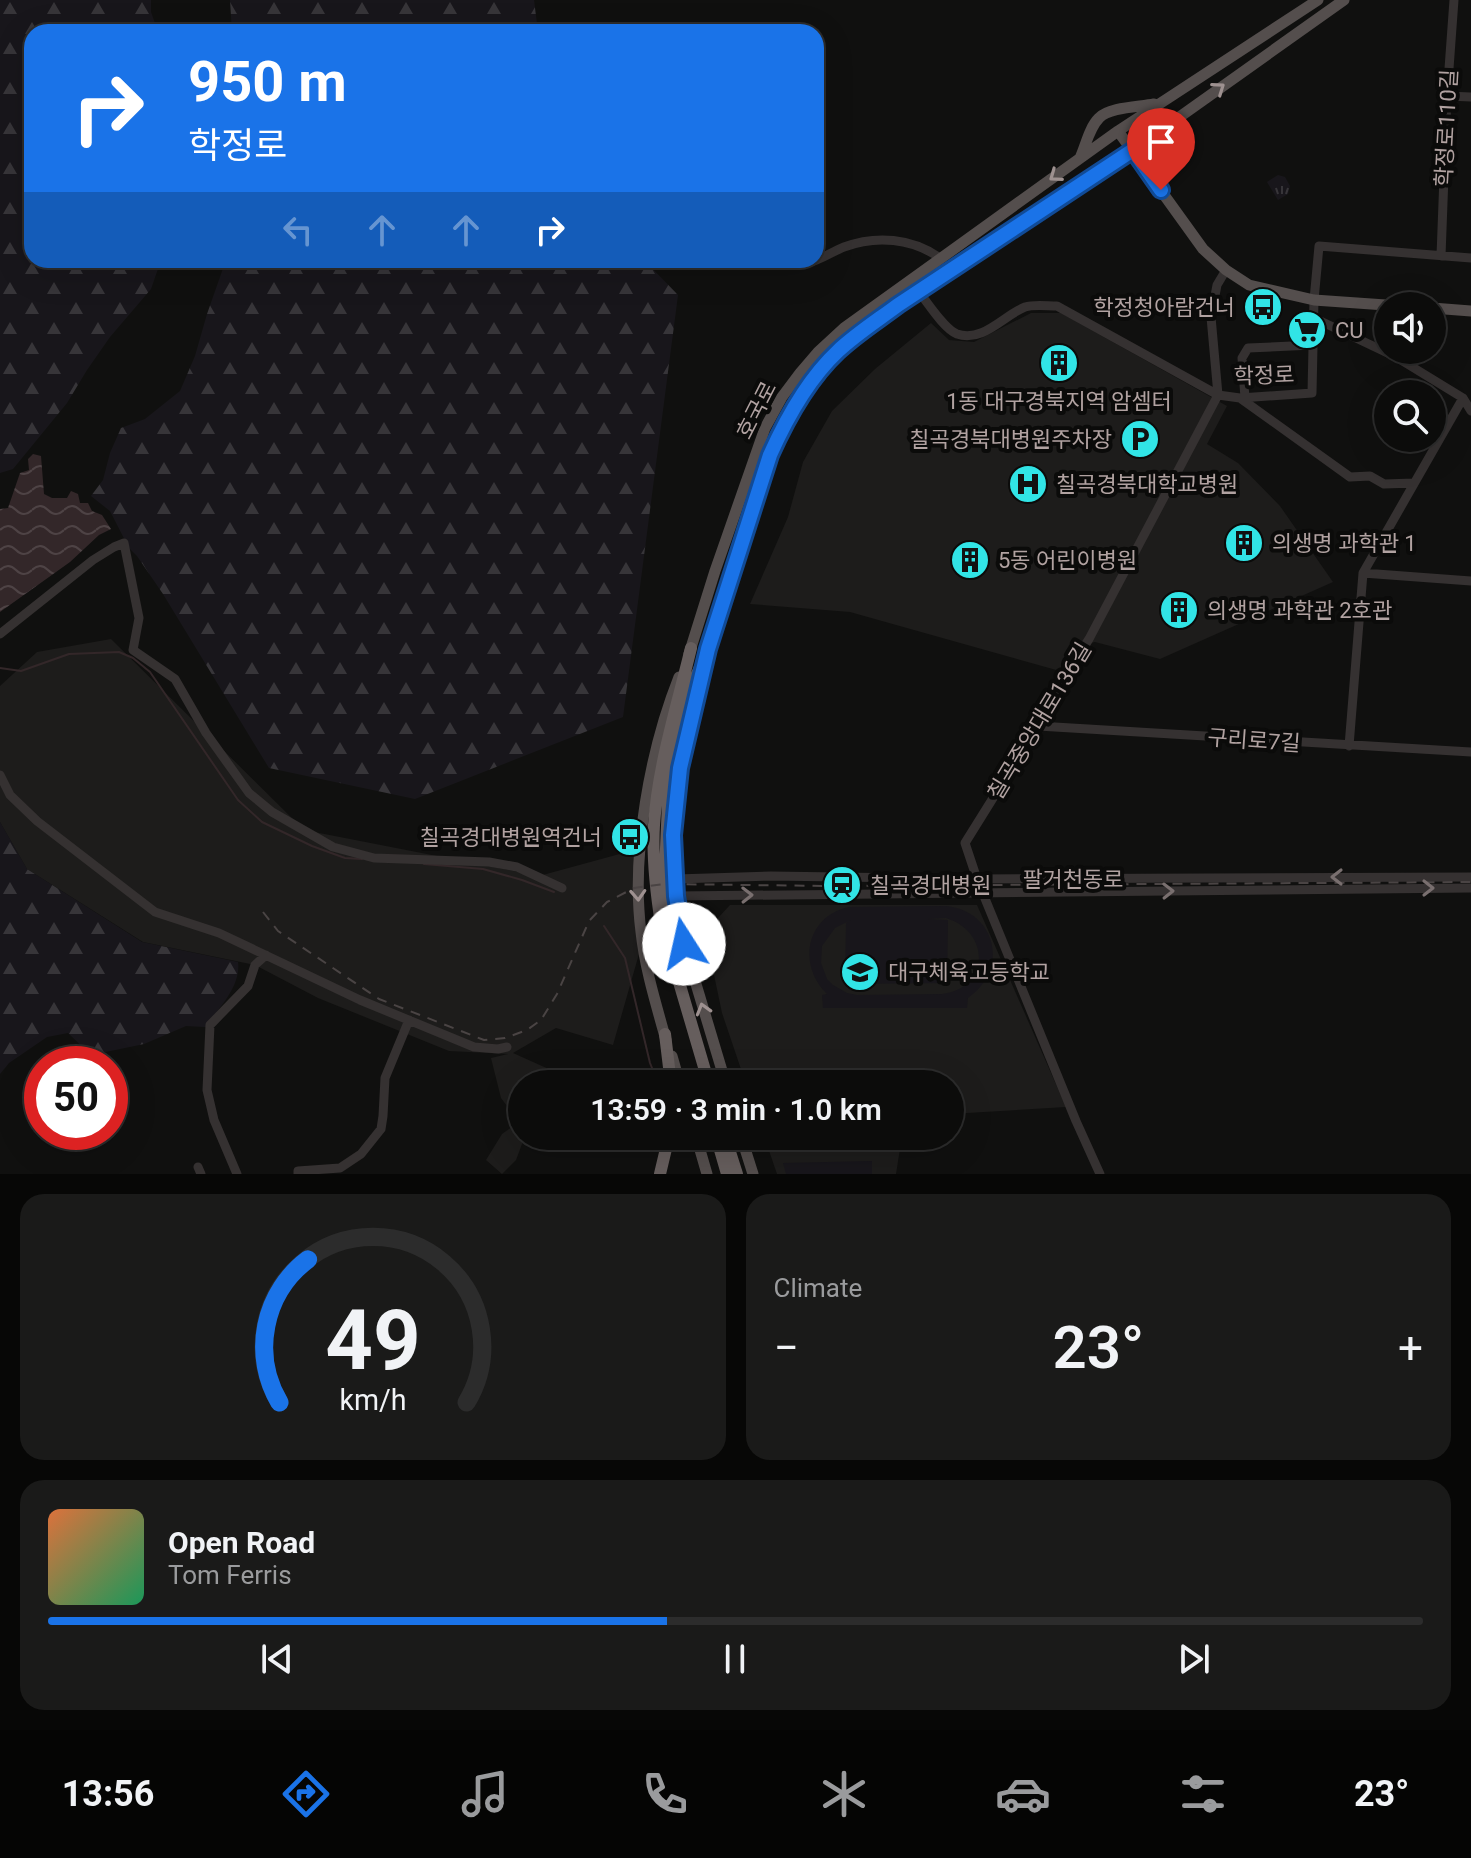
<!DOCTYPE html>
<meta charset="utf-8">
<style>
:root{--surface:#0c0c0b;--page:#1a1a19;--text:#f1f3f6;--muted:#9a9b9d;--line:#2c2c2c;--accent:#1a73e8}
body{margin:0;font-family:Roboto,"Noto Sans KR",sans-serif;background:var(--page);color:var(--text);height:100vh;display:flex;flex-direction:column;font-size:30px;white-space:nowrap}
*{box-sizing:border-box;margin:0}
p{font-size:26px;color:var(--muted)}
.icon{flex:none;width:44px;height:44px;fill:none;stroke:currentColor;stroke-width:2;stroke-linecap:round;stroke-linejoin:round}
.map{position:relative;height:1174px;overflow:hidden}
.drawer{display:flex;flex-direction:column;gap:20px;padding:20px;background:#070706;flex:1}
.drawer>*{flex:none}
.guide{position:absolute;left:24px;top:24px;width:800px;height:244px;border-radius:24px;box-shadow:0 8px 32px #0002,0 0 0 2px var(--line);background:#1a73e8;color:#fff;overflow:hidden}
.controls{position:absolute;left:1374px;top:292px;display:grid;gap:16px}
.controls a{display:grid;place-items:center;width:72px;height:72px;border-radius:50%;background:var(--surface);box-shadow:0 8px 32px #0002,0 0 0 2px var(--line);font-size:40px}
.speed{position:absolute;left:24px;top:1046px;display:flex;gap:16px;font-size:40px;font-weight:700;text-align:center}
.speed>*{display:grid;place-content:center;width:104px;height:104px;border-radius:50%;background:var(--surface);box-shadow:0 8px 32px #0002,0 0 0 2px var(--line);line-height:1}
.speed .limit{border:12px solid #d22;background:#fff;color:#111}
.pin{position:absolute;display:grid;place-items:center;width:68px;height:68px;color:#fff;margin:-82px -34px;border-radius:50% 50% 50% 0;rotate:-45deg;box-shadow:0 0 8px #0007}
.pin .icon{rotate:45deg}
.me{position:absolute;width:88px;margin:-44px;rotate:350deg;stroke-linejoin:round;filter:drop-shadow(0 0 6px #0008)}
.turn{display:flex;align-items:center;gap:28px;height:168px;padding:0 32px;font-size:36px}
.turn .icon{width:104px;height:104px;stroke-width:2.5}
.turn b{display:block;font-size:56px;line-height:68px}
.lanes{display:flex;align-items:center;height:76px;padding:0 32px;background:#0003;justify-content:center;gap:40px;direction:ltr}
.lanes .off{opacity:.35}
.big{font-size:60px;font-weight:600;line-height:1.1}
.drawer .tile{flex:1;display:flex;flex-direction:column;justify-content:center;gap:12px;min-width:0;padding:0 28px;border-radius:24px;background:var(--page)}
.drawer .dial{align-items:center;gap:0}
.dial svg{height:208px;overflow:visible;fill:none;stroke:var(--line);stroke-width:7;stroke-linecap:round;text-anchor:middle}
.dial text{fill:var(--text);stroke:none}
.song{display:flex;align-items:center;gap:24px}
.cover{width:96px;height:96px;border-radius:12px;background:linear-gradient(135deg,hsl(20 70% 55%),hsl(150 70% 35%))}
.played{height:8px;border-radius:4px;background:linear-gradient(90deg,var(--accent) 45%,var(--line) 45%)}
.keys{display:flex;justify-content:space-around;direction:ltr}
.heat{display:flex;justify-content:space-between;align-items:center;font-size:44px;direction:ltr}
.drawer .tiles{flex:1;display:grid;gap:20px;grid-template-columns:1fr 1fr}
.tile:last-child{grid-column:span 2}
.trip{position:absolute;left:508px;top:1070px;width:456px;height:80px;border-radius:40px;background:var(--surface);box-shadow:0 8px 32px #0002,0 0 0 2px var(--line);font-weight:600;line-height:80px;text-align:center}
.tabs{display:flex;height:128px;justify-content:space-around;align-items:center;background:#050504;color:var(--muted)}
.tabs .icon{width:56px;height:56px}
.tabs .current{color:var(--accent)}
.tabs b{font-size:36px;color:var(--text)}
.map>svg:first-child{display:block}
.built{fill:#1d1c1b}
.grass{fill:#18161b;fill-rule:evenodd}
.forest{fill:url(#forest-firs)}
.park{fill:url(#park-tufts)}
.water{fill:url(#water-waves)}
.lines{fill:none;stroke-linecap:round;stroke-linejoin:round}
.stream{stroke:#332729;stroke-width:2}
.minor{stroke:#353131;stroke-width:9}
.major{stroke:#544e4d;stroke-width:11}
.highway{stroke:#665e5d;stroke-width:12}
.rail{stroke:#4a4444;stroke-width:2;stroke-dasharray:10 8;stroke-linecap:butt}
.oneway{stroke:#9e9190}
.oneway2{stroke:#796f6f}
.route-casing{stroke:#114b97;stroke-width:20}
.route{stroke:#1a73e8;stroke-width:14}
.labels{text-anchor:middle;stroke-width:8;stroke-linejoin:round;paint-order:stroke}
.street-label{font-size:22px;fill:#b1a2a1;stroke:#0b0b0a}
.poi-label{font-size:22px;fill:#b1a2a1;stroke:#0b0b0a;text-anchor:start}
</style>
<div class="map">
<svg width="1471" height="1174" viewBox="0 0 1471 1174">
<defs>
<pattern id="forest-firs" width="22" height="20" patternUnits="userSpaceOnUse" patternTransform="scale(2)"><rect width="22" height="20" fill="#18161b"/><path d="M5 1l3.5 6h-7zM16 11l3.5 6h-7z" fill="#373539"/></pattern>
<pattern id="park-tufts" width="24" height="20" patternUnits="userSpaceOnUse" patternTransform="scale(2)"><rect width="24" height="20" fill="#18161b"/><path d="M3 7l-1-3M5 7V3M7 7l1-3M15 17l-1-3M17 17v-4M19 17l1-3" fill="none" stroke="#373539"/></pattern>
<pattern id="water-waves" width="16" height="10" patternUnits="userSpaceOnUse" patternTransform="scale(2)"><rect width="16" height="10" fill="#332729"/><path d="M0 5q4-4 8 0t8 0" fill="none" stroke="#4e4345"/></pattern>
</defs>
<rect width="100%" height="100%" fill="#10100f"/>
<path class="built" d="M1031,313H1061L1227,406L1207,444L1238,463L1280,506L1333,582L1160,659L1095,642L1090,643L1067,673L850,612L750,604L788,517L803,462L832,411L875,369L931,323L949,340L974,342Z
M111,639L304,830L539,876L627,852L640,847L639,954L613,1045L556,1028L513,1053L571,1079L575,1084H522V1136H525L516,1160L502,1174L486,1160L502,1134L519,1122L501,1098L491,1058L508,1054L449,1051L318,998L255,965L143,942L27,869L0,822V686L37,652Z
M730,905H977L1066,1107L950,1114V1084H746L722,1013L705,932Z
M764,1136H902L896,1174H777Z"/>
<path class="grass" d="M946,906C996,911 1010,969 968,998L967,1008H823L822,995L827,994C797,965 806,916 849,907ZM946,918C991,932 990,988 942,994L857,995L847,993L833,985L827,979L821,963L822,946L835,928L851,920L846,923L845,984L947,983L948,920L927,919Z
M872,1161V1174H786L783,1163Z"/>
<path class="forest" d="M0,0H151V12L158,32H32V260H161L151,289L110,337L87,370L67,403L13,469L0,473Z
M230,0H534L538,32H232Z
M226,260H644L678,295L623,717L415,799L269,768L163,594L137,556L129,548L110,511L91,496L103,480L110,453L121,428L145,419L180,391L195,356L207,314Z
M0,822L27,869L142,942L238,962C241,987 218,1009 205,1027L186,1026L144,1044L91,1055L68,1033L47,1037L9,1063L0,1074Z"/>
<path class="park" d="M1278,175L1285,177L1290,186L1288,194L1278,200L1267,182Z"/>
<path class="water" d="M33,454L41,456L44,494L52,498H67L71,491L78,494L80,503H88L92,511L102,515L111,529L99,535L70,562L0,612V509L8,508L20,473L29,470L28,459Z"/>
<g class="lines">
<path class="stream" d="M0,668L21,671L69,654L119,652L133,658L150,672L238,800L262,822L312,846L345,858L362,859
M424,864L483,869L522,880L554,892
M604,926L625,958L650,1063L654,1073"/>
<path class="minor" d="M1447,96L1471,97
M1441,256L1447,96L1454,0
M785,260C807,271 824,255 844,247C876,235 912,238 940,258
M919,292C928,303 944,329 957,334C983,343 1004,315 1025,307C1034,304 1047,306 1057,306L1218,395L1240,398L1312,393L1314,300L1319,246L1471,258
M1314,318L1396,357L1463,398L1471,411
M1240,398L1350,477L1370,476L1384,484L1414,483
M1245,398L1242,358L1248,348L1313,345
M1363,573L1463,398
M0,634L93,560L114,547L124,543L139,618L133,650L175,679L206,733L249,793L272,812L333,847L374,858L489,862L517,867L562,888
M1038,726L1471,752
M1349,746L1363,573L1471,581
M0,775L10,795L37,821L155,912L219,933L360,1000L474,1047L498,1049L507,1047
M676,879L771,876L977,879L1471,877
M676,896L1471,888
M198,1167L201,1174
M237,1174L214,1120L207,1090L210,1025L248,986L255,965L266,955
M298,1174V1171L340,1168L361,1154L381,1129L383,1116L385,1078L409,1020
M1100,1174L1076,1121L977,879L965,843L1038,726L1065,677L1089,639L1218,395L1211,317L1217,285L1226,270"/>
<path class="major" d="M1118,131L1203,249L1226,270L1249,285L1314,300L1400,306
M1080,158C1086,145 1089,128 1099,118C1109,107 1140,107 1154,104
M1151,175L1160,140L1165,130
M1432,308L1471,311
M689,654L715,571L765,428L782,397L800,373L818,352L844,328L1118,131L1318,0
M666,1040C656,1004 645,969 641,932C631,854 650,750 679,677
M672,1056L680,1084
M726,1084L684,944L676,896L673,835L680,768L708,649L770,455C786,417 808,380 838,351C856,334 878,320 898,305L1133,150L1344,0
M696,1136L707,1174
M741,1136L753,1174"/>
<path class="highway" d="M708,649L690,690L672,776L668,803L665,871L672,950L679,982L709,1084
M661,924C656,892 652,857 654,825C658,765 677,706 691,648
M665,1034L671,1084
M716,1136L727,1174
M725,1136L737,1174
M660,1174L669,1136"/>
<path class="rail" d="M263,912L278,931L379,999L484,1040L505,1038L527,1030L541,1020L557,994L589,921L607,902L634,888L664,884L828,886L1471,882"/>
</g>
<defs><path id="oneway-chevron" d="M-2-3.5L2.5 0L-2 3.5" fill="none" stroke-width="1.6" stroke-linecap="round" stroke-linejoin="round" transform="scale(2)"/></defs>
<g class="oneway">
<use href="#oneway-chevron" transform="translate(1219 88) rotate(-35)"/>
<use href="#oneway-chevron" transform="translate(1055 176) rotate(144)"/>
<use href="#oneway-chevron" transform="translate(638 895) rotate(87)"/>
<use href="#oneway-chevron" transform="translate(703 1009) rotate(-106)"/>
</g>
<g class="oneway2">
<use href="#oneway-chevron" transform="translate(1337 877) rotate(180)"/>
<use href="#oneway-chevron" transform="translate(1428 888)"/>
<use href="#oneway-chevron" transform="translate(1168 891) rotate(-1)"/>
<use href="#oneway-chevron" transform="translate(747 895) rotate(-1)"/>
</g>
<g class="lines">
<defs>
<path id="route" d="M684,944L676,896L673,835L680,768L708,649L770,455C787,417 808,379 838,351C856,334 878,320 898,305L1133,150L1161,190"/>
</defs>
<use href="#route" class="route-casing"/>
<use href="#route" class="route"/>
</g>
<defs>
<symbol id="bus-disc" viewBox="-11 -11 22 22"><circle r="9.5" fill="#31e4e6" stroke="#0b0b0a"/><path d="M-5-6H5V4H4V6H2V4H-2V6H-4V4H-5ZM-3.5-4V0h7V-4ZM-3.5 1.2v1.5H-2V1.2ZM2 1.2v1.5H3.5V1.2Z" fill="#111"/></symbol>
<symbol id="supermarket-disc" viewBox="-11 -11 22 22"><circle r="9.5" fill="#31e4e6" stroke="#0b0b0a"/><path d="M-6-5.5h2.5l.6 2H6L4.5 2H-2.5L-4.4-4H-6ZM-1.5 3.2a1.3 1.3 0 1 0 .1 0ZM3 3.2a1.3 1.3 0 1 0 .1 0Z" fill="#111"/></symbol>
<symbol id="building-disc" viewBox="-11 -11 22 22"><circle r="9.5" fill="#31e4e6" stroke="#0b0b0a"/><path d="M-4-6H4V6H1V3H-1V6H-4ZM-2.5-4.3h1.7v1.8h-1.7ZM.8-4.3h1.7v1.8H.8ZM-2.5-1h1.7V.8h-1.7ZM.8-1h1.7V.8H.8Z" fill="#111"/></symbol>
<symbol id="parking-disc" viewBox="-11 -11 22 22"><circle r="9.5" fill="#31e4e6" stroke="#0b0b0a"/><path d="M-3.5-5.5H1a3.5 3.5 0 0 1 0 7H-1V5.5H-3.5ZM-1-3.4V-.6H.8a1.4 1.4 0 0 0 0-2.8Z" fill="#111"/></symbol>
<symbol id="hospital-disc" viewBox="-11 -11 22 22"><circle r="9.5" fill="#31e4e6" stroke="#0b0b0a"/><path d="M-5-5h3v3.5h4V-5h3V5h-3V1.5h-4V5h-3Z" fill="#111"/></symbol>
<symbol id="station-disc" viewBox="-11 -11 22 22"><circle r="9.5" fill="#31e4e6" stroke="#0b0b0a"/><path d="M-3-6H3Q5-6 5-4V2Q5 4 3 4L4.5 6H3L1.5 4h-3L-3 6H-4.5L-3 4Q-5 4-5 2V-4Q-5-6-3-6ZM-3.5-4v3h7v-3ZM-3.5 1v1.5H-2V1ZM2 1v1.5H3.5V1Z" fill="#111"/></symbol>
<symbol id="school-disc" viewBox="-11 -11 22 22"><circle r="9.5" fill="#31e4e6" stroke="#0b0b0a"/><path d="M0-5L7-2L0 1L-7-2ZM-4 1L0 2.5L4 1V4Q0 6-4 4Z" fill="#111"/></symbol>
</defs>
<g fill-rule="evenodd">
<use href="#bus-disc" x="1241" y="285" width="44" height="44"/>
<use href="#supermarket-disc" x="1285" y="308" width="44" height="44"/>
<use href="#building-disc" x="1037" y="341" width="44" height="44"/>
<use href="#parking-disc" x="1118" y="417" width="44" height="44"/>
<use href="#hospital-disc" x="1006" y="462" width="44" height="44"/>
<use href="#building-disc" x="1222" y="521" width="44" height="44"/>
<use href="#building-disc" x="948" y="538" width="44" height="44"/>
<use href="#building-disc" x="1157" y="588" width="44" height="44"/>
<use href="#bus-disc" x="608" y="815" width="44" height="44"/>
<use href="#station-disc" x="820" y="863" width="44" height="44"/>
<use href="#school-disc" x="838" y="950" width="44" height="44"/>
</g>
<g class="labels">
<g class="street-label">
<text transform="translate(1446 128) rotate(-87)" y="8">학정로110길</text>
<text transform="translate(1264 375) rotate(-2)" y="8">학정로</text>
<text transform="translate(756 410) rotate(-63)" y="8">호국로</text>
<text transform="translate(1039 721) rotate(-59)" y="8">칠곡중앙대로136길</text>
<text transform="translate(1254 740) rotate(4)" y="8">구리로7길</text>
<text x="1073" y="887">팔거천동로</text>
</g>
<g class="poi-label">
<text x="1235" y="315" text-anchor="end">학정청아람건너</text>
<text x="1335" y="338">CU</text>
<text x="1059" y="409" text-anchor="middle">1동 대구경북지역 암셈터</text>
<text x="1112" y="447" text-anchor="end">칠곡경북대병원주차장</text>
<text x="1056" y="492">칠곡경북대학교병원</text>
<text x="1272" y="551">의생명 과학관 1</text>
<text x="998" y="568">5동 어린이병원</text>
<text x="1207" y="618">의생명 과학관 2호관</text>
<text x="602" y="845" text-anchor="end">칠곡경대병원역건너</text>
<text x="870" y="893">칠곡경대병원</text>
<text x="888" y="980">대구체육고등학교</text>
</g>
</g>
</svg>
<div class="controls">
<a><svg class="icon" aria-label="sound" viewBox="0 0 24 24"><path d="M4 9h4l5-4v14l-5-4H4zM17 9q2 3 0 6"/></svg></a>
<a><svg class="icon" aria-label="search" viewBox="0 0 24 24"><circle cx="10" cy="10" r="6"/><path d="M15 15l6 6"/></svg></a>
</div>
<div class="speed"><div class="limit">50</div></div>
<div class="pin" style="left:1161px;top:190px;background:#d93025"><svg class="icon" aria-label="arrive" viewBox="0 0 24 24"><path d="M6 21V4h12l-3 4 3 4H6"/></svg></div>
<svg class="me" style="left:684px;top:944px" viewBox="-20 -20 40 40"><circle r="19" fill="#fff"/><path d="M0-13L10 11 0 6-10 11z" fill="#1a73e8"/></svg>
<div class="trip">13:59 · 3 min · 1.0 km</div>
<div class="guide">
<div class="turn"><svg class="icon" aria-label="right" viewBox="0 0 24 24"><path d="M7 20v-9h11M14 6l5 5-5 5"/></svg><div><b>950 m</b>학정로</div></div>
<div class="lanes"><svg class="icon off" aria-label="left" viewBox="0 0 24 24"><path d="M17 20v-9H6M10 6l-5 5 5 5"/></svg><svg class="icon off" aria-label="ahead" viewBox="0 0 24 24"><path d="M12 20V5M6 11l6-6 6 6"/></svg><svg class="icon off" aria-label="ahead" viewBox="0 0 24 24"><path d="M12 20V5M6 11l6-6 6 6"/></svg><svg class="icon" aria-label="right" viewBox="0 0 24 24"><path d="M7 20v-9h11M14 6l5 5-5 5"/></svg></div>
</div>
</div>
<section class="drawer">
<div class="tiles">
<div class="tile dial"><svg viewBox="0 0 100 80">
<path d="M14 69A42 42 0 1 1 86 69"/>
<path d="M14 69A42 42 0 0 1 25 14" stroke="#1a73e8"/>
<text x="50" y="56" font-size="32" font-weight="700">49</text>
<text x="50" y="72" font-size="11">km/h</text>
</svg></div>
<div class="tile"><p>Climate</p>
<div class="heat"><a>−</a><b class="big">23°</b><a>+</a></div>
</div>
<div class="tile">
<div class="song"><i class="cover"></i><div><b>Open Road</b><p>Tom Ferris</p></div></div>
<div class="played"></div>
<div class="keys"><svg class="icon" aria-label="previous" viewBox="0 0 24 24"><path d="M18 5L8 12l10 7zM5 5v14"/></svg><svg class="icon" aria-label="pause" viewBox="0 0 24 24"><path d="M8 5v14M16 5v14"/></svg><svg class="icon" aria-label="next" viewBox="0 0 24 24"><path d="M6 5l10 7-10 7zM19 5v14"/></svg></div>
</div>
</div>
</section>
<nav class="tabs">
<b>13:56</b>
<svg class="icon current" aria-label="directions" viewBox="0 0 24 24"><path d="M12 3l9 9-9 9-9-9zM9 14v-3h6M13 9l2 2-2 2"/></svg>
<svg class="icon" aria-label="music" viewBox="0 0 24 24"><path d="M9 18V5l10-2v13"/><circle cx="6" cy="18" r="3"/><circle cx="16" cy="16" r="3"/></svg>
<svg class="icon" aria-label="phone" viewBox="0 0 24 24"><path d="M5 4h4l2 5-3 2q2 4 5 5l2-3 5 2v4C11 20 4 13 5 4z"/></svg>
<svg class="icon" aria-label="climate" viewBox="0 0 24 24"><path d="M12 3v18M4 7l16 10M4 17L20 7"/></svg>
<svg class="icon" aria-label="car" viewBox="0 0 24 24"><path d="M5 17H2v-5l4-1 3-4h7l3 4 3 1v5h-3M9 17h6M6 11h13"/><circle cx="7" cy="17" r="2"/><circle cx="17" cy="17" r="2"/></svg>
<svg class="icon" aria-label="filters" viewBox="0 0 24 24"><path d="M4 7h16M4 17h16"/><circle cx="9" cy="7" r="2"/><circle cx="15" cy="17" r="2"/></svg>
<b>23°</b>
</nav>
